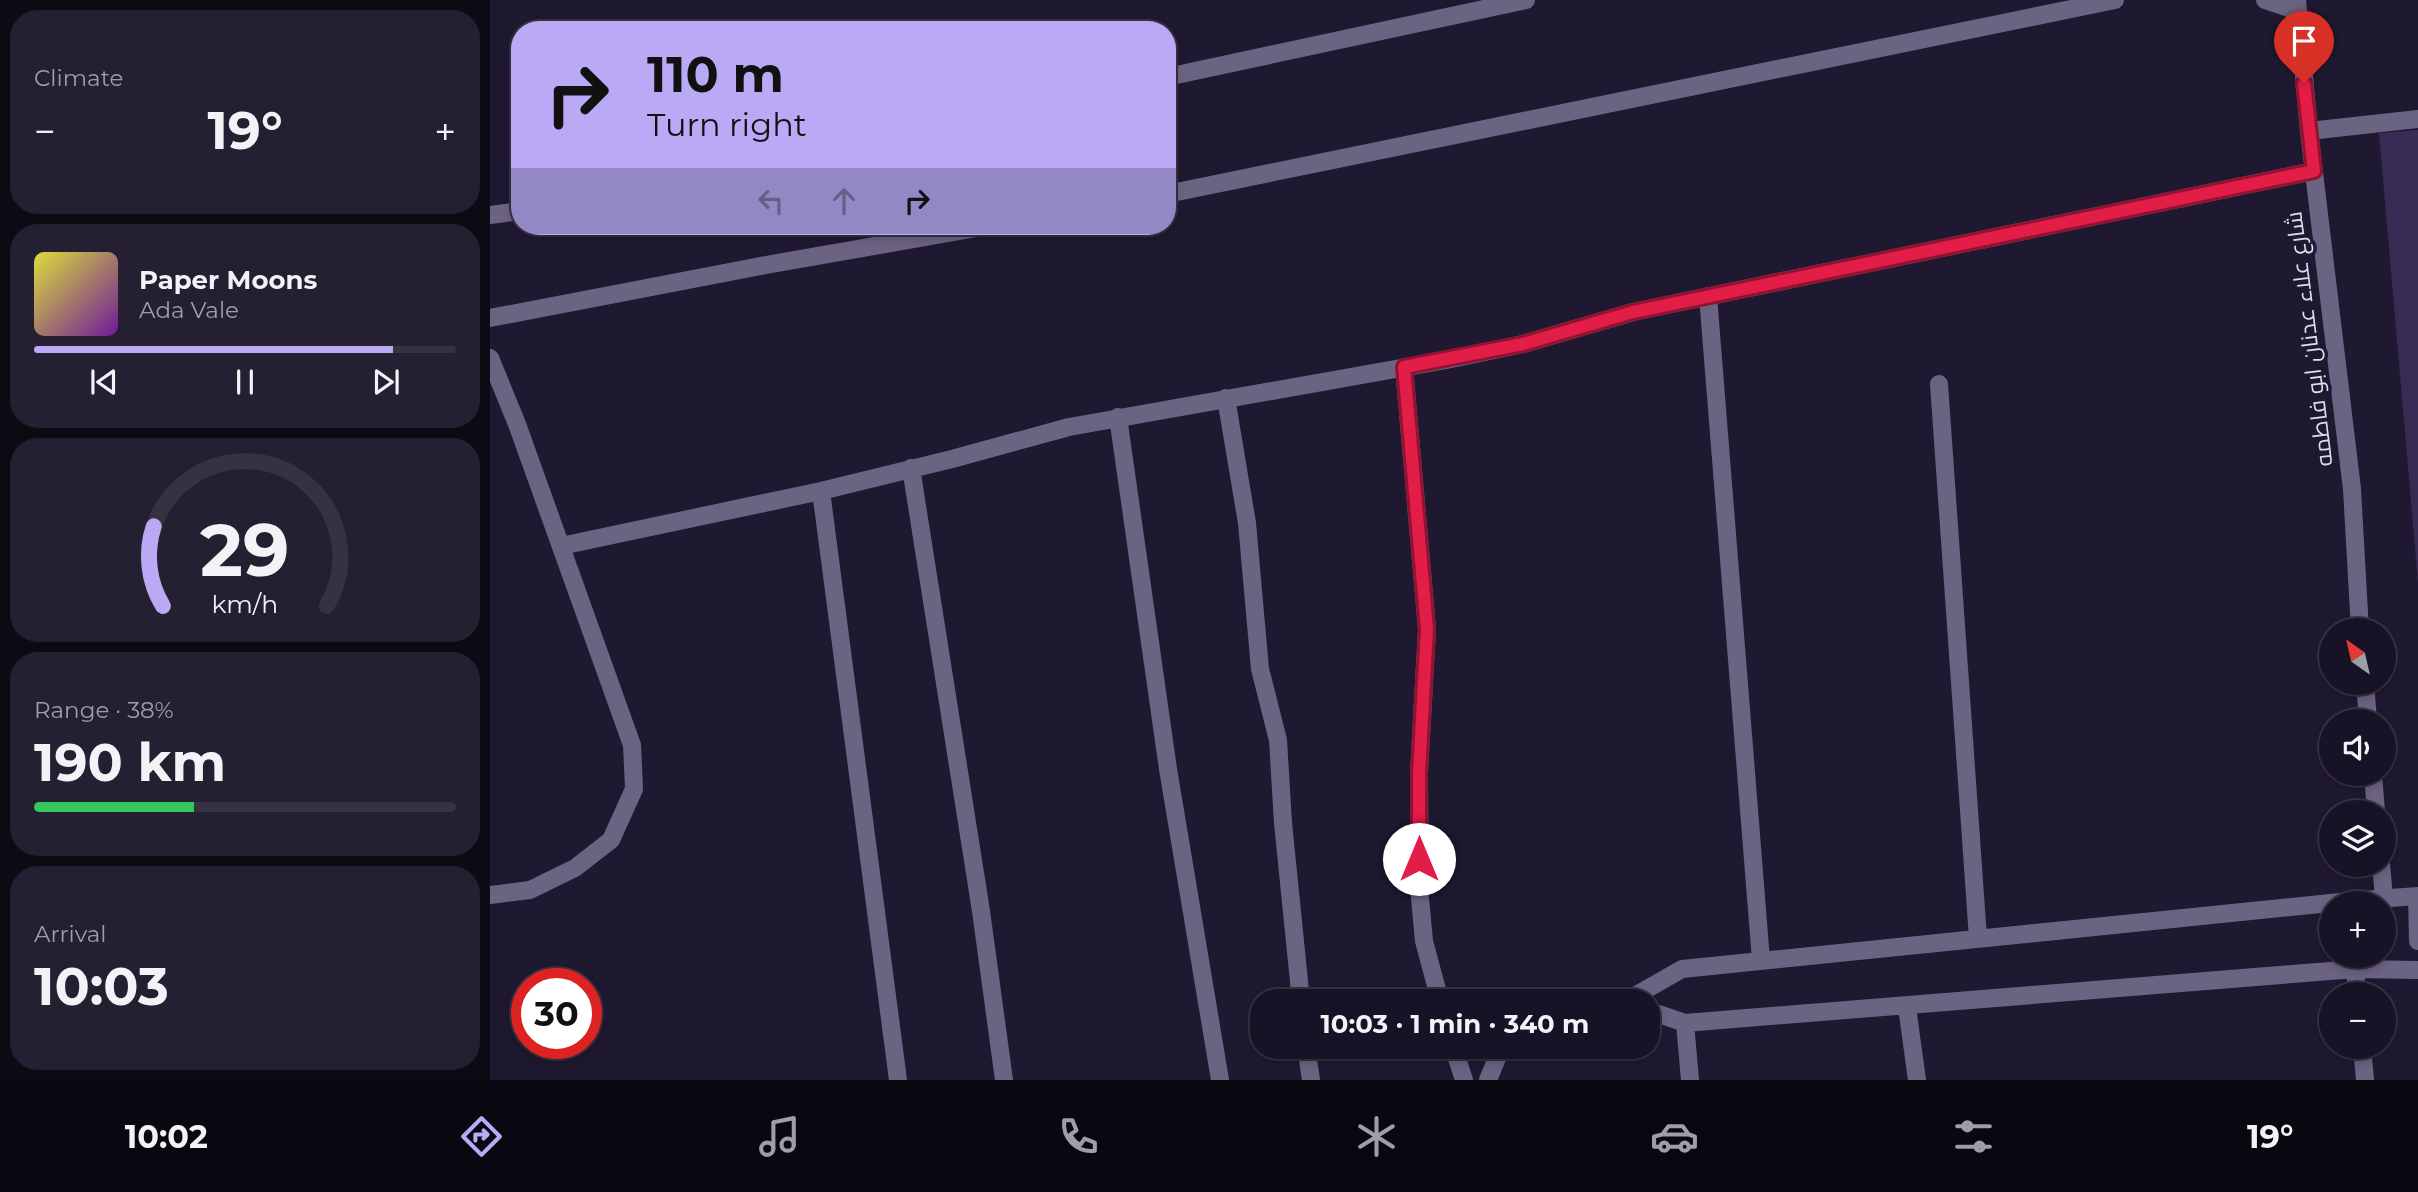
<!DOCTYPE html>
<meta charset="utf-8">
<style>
:root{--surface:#171225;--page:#242032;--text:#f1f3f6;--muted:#9e9ea7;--line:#363242;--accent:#baaaf6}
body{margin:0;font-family:Montserrat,Cairo,sans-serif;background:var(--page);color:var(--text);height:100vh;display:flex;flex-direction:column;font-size:26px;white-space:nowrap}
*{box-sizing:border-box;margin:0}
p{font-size:23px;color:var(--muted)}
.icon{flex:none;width:38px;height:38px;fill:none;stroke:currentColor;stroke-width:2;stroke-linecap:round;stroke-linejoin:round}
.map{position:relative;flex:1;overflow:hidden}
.drawer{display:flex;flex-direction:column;gap:10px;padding:10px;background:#0d0a14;width:490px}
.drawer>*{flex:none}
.guide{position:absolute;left:21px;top:21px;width:665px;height:214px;border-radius:28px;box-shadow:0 4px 10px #0003,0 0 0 2px var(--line);background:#baaaf6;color:#111;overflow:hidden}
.needle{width:46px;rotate:326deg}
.controls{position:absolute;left:1829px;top:618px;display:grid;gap:14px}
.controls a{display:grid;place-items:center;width:77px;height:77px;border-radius:50%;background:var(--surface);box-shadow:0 4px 10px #0003,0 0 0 2px var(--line);font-size:35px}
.speed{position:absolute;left:21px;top:968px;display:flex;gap:14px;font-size:35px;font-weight:700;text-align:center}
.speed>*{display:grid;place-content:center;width:91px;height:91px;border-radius:50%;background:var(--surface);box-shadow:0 4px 10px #0003,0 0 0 2px var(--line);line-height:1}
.speed .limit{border:10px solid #d22;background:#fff;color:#111}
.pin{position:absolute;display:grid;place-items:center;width:60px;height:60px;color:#fff;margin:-72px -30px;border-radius:50% 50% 50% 0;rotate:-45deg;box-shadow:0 0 7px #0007}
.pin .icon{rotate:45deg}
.me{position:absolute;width:77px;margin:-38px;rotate:0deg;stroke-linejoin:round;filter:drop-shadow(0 0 5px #0008)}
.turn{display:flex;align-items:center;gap:24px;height:147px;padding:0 21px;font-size:32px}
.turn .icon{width:91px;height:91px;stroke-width:2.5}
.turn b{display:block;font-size:49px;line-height:60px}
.lanes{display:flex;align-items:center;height:66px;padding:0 21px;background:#0003;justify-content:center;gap:35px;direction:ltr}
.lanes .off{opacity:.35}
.big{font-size:52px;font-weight:700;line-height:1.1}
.drawer .card{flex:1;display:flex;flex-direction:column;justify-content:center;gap:10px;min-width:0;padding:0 24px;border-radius:28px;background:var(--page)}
.drawer .dial{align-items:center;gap:0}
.dial svg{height:182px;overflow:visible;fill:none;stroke:var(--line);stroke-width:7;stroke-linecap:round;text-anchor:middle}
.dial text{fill:var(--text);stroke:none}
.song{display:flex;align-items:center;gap:21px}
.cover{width:84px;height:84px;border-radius:10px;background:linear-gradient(135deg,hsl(60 70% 55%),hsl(280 70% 35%))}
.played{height:7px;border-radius:4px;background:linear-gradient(90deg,var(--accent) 85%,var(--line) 85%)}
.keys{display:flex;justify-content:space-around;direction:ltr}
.heat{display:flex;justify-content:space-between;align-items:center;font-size:38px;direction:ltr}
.charge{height:10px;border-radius:5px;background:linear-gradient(90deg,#34c759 38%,var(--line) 0)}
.trip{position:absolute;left:760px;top:989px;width:410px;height:70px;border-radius:28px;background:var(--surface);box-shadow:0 4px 10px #0003,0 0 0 2px var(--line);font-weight:700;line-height:70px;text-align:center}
.tab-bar{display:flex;height:112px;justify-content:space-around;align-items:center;background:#09070f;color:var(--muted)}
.tab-bar .icon{width:49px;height:49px}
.tab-bar .on{color:var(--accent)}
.tab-bar b{font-size:32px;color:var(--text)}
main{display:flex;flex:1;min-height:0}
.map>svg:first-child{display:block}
.green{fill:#382c54}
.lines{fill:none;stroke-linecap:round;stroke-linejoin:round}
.street{stroke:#6b6382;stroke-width:18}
.secondary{stroke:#6b6382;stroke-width:18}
.route-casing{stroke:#92132f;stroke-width:18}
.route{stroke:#e11d48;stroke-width:12}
.labels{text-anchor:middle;stroke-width:7;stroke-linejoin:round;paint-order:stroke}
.street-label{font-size:23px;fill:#dfdbed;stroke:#1f1831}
</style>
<main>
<section class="drawer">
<div class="card"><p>Climate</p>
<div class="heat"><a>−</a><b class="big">19°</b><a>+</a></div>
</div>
<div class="card">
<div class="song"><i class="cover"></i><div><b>Paper Moons</b><p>Ada Vale</p></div></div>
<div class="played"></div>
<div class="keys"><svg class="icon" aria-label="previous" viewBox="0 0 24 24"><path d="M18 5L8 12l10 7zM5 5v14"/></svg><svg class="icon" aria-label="pause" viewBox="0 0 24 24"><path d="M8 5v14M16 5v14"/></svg><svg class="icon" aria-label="next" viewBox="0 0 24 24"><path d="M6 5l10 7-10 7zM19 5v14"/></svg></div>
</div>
<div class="card dial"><svg viewBox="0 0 100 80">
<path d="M14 69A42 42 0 1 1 86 69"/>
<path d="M14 69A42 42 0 0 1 10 34" stroke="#baaaf6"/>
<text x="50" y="56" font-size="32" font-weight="700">29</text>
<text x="50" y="72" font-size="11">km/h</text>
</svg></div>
<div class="card"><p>Range · 38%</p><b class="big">190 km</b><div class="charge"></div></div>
<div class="card"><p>Arrival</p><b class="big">10:03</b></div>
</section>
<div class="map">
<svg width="1928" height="1080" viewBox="0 0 1928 1080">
<rect width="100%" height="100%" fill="#1f1831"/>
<path class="green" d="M1928,130V582L1889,133Z"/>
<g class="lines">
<path class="street" d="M1775,0L1808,11
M1807,0L1819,131L1862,489L1870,630
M677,77L1036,0
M1819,131L1928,119
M677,194L1625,0
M0,215L30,211
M1218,296L1271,960
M0,318L276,265L498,226
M0,358L27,424L142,745L144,789L121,840L85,868L40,890L0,895
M914,367L937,629L929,773L930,898L934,941L950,1001
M1449,384L1488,938
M736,398L757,523L770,669L788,740L793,823L811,1001
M628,417L678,769L730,1080
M421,468L491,911L514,1080
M331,491L408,1080
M71,546L331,491L462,459L579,427L956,360L1033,344L1143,312L1824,171
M1875,682L1878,721
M1883,774L1886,812
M1891,864L1894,897
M1136,1001L1192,969L1860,901
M1417,1007L1427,1080
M1157,1010L1195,1023L1865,969
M1195,1023L1200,1080
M816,1046L821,1080
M963,1046L974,1080
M998,1080L1012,1046"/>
<path class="secondary" d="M1927,896L1928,941
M1860,903V901L1928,896
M1864,956L1867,994
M1865,969L1928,970
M1872,1046L1875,1080"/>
</g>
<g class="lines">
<defs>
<path id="route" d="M929,859V773L937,629L914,367L1033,344L1143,312L1824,171L1814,83"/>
</defs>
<use href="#route" class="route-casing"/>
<use href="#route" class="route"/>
</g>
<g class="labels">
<g class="street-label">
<text transform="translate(1819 339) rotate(-97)" y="8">شارع علاء عدنان ابو فاطمه</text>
</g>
</g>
</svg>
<div class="controls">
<a><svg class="needle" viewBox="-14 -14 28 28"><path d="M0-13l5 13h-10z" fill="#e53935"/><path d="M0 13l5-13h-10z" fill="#9e9ea7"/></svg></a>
<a><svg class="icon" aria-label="sound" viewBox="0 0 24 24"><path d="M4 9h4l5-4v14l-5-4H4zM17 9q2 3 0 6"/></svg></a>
<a><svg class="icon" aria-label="layers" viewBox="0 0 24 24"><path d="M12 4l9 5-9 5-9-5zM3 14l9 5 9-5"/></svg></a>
<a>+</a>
<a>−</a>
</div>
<div class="speed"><div class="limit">30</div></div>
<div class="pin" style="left:1814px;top:83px;background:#d93025"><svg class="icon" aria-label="arrive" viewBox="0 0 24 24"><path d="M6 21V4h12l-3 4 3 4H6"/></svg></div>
<svg class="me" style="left:929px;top:859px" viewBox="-20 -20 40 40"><circle r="19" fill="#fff"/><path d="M0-13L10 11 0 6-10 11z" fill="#e11d48"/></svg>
<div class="trip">10:03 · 1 min · 340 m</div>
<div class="guide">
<div class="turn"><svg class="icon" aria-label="right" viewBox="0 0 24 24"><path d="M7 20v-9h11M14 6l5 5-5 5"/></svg><div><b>110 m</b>Turn right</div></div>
<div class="lanes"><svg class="icon off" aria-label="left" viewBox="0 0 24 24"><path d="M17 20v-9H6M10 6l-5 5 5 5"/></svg><svg class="icon off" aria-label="ahead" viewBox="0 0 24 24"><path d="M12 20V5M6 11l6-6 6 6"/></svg><svg class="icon" aria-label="right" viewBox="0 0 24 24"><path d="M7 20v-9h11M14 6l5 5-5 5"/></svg></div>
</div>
</div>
</main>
<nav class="tab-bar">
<b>10:02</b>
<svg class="icon on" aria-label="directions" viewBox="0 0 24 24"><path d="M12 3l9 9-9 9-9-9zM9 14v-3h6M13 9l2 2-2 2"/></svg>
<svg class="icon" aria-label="music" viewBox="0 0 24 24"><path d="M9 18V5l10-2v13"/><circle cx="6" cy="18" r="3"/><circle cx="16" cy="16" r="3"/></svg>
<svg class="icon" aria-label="phone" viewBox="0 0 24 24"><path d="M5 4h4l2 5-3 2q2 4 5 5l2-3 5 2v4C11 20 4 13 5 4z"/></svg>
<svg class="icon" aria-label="climate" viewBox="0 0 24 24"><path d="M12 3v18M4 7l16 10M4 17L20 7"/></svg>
<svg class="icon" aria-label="car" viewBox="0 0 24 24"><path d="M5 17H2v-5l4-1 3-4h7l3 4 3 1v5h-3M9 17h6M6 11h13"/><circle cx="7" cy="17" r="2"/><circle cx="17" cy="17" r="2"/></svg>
<svg class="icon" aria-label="filters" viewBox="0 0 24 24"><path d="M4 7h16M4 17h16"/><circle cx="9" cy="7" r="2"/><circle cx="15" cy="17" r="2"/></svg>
<b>19°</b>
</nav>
